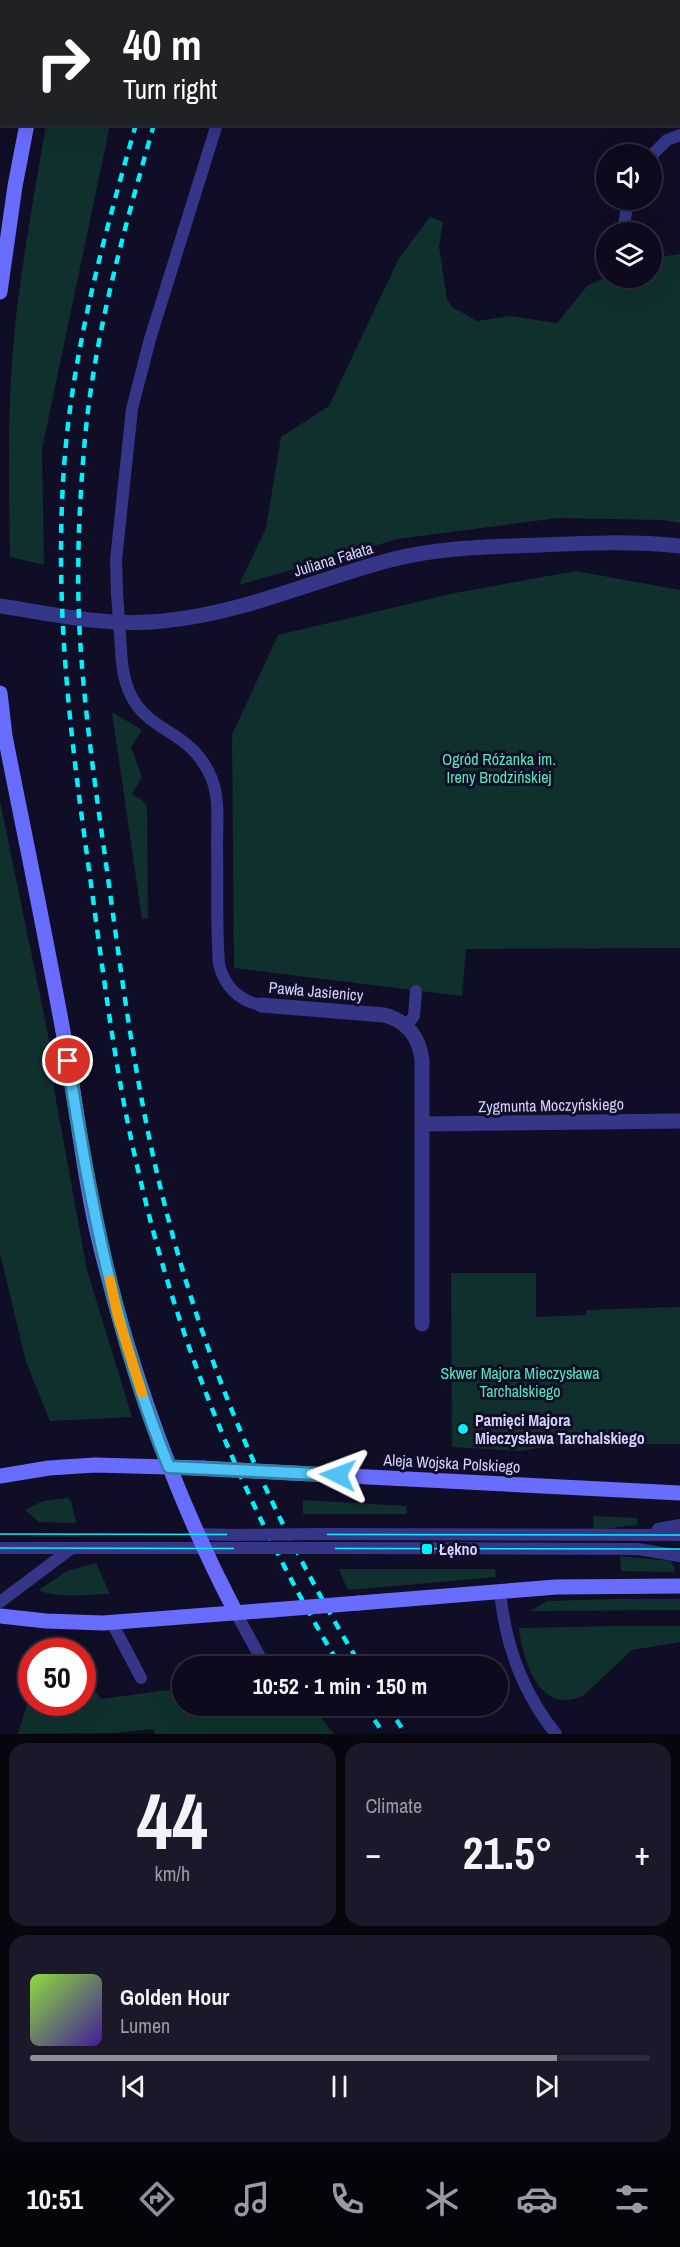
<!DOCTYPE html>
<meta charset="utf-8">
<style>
:root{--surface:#0c0a1c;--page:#1a1829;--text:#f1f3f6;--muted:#9a9aa3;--line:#2c2b3b;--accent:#8c9099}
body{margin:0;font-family:"Archivo Narrow",sans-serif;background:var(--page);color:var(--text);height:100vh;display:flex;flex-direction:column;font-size:22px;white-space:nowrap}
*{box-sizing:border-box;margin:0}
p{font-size:20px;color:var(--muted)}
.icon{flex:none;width:33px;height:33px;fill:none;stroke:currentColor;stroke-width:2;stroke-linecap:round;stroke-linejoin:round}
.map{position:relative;height:1734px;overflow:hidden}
.drawer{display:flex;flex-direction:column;gap:9px;padding:9px;background:#07060f;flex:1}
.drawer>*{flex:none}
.top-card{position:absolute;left:0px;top:0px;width:681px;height:126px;box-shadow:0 6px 24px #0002,0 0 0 2px var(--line);background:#202124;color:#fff;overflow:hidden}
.tools{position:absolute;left:596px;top:144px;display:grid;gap:12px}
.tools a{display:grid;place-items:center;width:66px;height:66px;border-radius:50%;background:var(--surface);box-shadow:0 6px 24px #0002,0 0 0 2px var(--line);font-size:30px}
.speed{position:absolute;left:18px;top:1638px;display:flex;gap:12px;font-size:30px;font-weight:700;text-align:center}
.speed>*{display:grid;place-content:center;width:78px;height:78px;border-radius:50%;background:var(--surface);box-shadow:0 6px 24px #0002,0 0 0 2px var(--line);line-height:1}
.speed .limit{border:9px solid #d22;background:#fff;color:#111}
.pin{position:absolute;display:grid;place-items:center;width:51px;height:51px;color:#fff;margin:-26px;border:3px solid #fff;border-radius:50%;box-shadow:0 2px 6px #0007}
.me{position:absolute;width:66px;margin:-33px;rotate:273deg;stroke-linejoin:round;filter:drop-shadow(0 0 4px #0008)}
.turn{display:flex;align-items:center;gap:21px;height:126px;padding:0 24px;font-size:27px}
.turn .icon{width:78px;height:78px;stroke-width:2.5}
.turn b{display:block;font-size:42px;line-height:51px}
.big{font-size:45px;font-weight:700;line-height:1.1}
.drawer .card{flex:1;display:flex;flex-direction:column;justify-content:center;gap:9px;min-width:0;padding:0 21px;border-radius:18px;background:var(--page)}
.drawer .dial{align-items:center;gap:0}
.dial b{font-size:78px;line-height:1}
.song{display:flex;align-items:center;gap:18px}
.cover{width:72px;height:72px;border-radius:9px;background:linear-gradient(135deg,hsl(90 70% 55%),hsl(260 70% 35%))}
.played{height:6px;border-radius:3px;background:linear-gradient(90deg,var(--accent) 85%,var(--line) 85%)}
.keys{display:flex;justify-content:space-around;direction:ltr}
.heat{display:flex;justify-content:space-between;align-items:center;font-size:33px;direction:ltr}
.drawer .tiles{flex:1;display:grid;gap:9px;grid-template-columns:1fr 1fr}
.card:last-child{grid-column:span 2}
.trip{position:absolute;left:172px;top:1656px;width:336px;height:60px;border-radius:30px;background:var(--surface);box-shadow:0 6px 24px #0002,0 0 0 2px var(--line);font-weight:700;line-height:60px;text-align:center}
.tabs{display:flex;height:96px;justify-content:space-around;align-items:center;background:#05040b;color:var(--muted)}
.tabs .icon{width:42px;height:42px}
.tabs .current{color:var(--accent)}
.tabs b{font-size:27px;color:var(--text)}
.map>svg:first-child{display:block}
.green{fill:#10302d}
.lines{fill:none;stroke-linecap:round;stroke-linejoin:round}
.lane{stroke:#353688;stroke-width:12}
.street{stroke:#353688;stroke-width:15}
.secondary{stroke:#696dff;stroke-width:15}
.tram{stroke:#00f2fd;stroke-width:1.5}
.rail{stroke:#00f2fd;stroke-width:4.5;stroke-dasharray:9 8;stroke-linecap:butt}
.lane-bridge{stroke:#353688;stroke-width:12}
.secondary-bridge{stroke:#696dff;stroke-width:15}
.route-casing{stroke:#337fa1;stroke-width:15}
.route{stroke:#4fc3f7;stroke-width:10}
.slow{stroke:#f59e0b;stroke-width:10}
.poi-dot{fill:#00f2fd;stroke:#100d26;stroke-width:2}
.labels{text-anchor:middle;stroke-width:6;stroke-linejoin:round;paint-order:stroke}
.street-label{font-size:16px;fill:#d5d2ff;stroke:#100d26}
.park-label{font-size:16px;fill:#55e7bb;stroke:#100d26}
.poi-label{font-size:16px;font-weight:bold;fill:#d5d2ff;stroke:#100d26;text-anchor:start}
</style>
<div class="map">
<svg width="680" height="1734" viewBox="0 0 680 1734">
<rect width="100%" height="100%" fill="#100d26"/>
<path class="green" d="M46,125H110L42,449L44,565L10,557C9,484 7,410 14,337C21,266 34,195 46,125Z
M430,217L443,222L439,247L447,299L452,307L477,321L510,316L557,323L587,286L606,277L651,278V258L680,254V523L663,520L558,518L398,539L239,585L266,528L281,437L329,406L399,258Z
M576,571L680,590V948L466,949L462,996L234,968L232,735L278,635L455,593Z
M112,712L142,730L131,747L142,777L132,794L142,800L147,806L148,918L142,919Z
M0,801L52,1054L54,1089L87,1270L132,1417L50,1421L26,1362L0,1253Z
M451,1273H536V1317L586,1315V1310L680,1307V1444H566L520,1451L452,1447Z
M67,1498L71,1501L76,1523L39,1522L25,1510L43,1501Z
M303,1500L406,1506L407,1514H303Z
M593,1516L637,1518V1525L594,1530Z
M620,1556L671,1561L675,1569L673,1572L621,1571Z
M96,1563L110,1594C90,1594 56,1599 39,1590L67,1571Z
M341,1569H495L496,1577L348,1590L339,1570Z
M614,1599H680V1610L530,1611L548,1601Z
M612,1626H680V1642L632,1650L584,1695C540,1717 523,1662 519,1628Z
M83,1673L101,1699L183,1688V1706H312L334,1734H155L153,1729L114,1733L18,1734L31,1691L32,1702H82Z"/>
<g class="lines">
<path class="lane" d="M252,2L253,0
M651,156L667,140L680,135
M623,232L628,200
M117,593L116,560L132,409L150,339L217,124
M121,649C124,740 185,716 211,777C220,798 217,823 217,845C218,885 216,925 219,964C224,986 239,1001 261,1005
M406,1026L414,1016L416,991
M658,1529L680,1525
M197,1534L233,1535
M321,1534L680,1535
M0,1548H240
M329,1548L638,1549L680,1556
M500,1591C505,1645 522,1692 556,1734
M0,1602L72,1548
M236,1613L265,1666
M112,1623L141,1678"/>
<path class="street" d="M0,606C53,614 108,627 163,621C241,614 314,580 390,560C439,547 489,547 539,545C586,543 633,541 680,546
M261,1005L384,1015C407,1021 420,1038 422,1061V1324
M422,1124L680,1121"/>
<path class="secondary" d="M58,2V0
M0,292L15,186L27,124
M0,693L5,736C25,837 46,937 64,1037C76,1100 82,1164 96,1227C127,1361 172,1491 236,1613
M291,1473L680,1493
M0,1476L49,1468L95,1465L203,1468
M359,1603L556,1587L680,1586
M0,1616L46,1621L103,1623L272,1610"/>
<path class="tram" d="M0,1534L680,1535
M0,1548L680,1549"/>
<path class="rail" d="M172,2V0
M191,2V0
M136,124C105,233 75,341 65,454C53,599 70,734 90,877C104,978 116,1080 140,1178C180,1352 249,1514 340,1666
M154,124C125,227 95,331 85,438C79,505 76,572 80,638C85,719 97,798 108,878C123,986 137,1096 164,1202C205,1367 273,1521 361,1666
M365,1706L384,1734
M387,1706L406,1734"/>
<path class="lane-bridge" d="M117,593L121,649
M233,1535L321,1534
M240,1548H329"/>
<path class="secondary-bridge" d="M203,1468L291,1473
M272,1610L359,1603"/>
</g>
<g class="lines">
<defs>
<path id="route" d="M68,1061C89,1199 116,1337 169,1467L338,1475"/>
</defs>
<use href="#route" class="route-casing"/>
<use href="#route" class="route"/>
<path class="slow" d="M110,1280L118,1317L142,1393"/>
</g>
<g class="poi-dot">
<circle cx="463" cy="1429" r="6"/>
<rect x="421" y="1543" width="12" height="12" rx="3"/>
</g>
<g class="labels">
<g class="street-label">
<text transform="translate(333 559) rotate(-17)" y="6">Juliana Fałata</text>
<text transform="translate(316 991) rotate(5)" y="6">Pawła Jasienicy</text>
<text transform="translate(551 1105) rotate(-1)" y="6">Zygmunta Moczyńskiego</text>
<text transform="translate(452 1463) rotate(3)" y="6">Aleja Wojska Polskiego</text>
</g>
<g class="park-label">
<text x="499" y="765">Ogród Różanka im.<tspan x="499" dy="18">Ireny Brodzińskiej</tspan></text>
<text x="520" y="1379">Skwer Majora Mieczysława<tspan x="520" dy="18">Tarchalskiego</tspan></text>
</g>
<g class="poi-label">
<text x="475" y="1426">Pamięci Majora<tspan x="475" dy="18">Mieczysława Tarchalskiego</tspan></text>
<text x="439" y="1555">Łękno</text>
</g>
</g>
</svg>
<div class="tools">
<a><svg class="icon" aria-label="sound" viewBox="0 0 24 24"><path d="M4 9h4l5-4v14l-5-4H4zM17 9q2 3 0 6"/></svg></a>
<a><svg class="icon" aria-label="layers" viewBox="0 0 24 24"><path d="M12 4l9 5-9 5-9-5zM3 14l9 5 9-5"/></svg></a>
</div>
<div class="speed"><div class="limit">50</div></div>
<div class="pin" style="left:68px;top:1061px;background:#d93025"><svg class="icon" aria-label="arrive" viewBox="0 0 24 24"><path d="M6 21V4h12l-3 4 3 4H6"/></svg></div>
<svg class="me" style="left:338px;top:1475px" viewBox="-20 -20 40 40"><path d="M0-17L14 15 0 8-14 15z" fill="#4fc3f7" stroke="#fff" stroke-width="4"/></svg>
<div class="trip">10:52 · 1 min · 150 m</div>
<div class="top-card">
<div class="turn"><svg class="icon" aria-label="right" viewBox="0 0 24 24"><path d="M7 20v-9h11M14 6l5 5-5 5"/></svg><div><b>40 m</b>Turn right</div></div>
</div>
</div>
<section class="drawer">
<div class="tiles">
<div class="card dial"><b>44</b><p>km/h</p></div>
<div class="card"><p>Climate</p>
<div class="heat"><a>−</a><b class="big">21.5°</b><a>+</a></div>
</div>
<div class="card">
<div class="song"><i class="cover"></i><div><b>Golden Hour</b><p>Lumen</p></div></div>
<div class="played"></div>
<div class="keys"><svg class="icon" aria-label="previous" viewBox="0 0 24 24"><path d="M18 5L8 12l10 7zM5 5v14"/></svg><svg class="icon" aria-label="pause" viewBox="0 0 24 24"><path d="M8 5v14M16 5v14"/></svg><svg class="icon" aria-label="next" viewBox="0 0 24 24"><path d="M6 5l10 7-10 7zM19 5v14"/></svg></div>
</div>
</div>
</section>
<nav class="tabs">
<b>10:51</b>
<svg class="icon current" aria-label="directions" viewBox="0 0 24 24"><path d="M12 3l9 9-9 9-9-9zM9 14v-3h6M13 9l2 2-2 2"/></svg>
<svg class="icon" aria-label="music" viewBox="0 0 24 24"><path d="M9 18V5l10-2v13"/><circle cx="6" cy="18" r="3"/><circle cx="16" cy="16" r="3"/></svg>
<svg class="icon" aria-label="phone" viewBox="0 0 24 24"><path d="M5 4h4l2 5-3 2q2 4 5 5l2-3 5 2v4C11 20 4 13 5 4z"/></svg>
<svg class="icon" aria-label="climate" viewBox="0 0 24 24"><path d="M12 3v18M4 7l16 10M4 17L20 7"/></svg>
<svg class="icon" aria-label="car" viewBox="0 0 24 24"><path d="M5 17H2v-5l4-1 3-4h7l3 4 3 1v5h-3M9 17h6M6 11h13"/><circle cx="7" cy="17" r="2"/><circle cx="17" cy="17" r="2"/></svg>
<svg class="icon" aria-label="filters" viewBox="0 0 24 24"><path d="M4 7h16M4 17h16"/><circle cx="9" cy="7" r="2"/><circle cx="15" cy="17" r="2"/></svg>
</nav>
